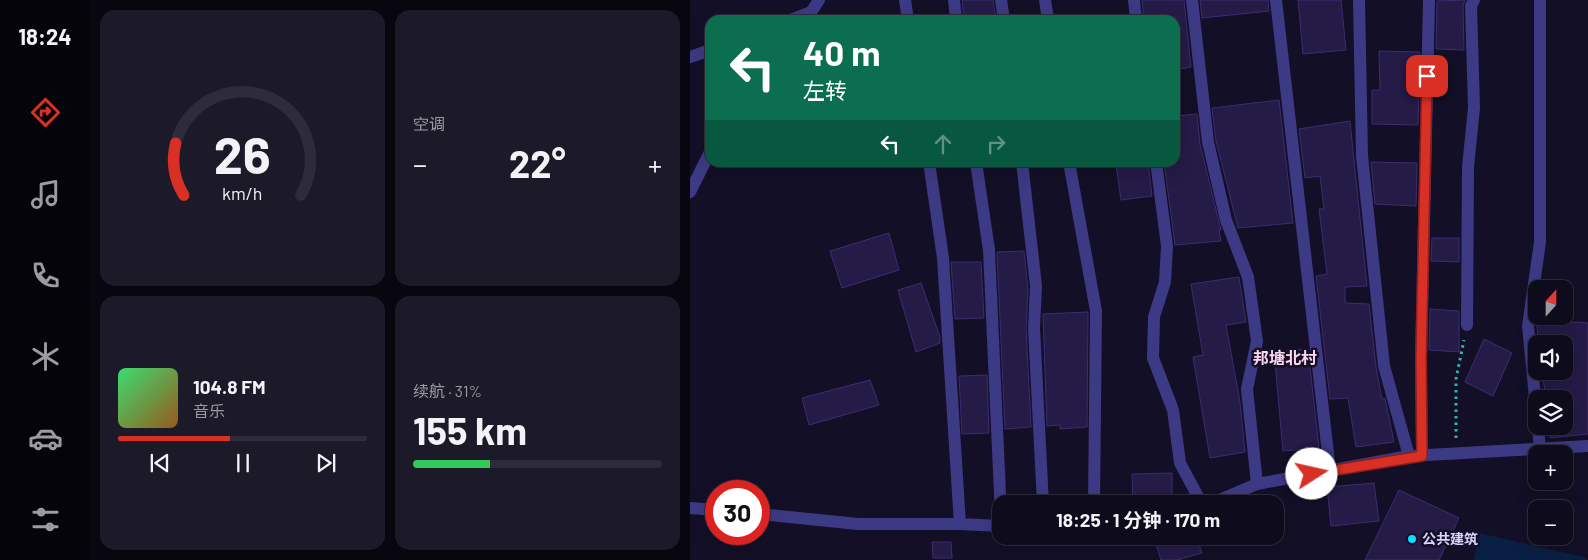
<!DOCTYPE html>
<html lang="zh">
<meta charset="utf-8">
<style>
:root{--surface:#0e0b1c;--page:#1c1929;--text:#f1f3f6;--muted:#9b9ba3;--line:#2e2b3b;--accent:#d93025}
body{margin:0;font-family:Barlow,"Noto Sans SC",sans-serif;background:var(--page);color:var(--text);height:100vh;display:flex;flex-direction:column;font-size:19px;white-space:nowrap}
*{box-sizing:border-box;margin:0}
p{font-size:16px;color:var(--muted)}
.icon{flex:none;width:28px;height:28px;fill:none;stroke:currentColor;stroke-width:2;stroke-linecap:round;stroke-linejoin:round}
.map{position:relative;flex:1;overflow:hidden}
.drawer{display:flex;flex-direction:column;gap:10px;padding:10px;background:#08060f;width:600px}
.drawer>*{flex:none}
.hud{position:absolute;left:15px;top:15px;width:475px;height:152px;border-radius:15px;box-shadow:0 5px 20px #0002,0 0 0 1px var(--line);background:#0b6e4f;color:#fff;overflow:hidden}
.needle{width:32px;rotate:21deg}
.buttons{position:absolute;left:838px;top:280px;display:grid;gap:10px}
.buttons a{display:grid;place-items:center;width:45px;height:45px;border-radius:10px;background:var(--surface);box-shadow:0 5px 20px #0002,0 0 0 1px var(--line);font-size:25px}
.speed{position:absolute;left:15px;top:480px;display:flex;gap:10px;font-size:25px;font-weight:700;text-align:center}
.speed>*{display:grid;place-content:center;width:65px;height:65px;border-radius:50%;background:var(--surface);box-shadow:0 5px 20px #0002,0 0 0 1px var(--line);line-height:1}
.speed .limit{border:8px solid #d22;background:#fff;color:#111}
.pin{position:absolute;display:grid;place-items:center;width:42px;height:42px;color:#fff;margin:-21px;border-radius:10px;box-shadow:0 2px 8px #0006}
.me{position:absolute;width:55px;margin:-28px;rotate:80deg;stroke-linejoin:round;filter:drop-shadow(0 0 4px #0008)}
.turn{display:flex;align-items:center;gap:18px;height:105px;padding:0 15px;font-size:22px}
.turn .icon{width:65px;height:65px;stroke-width:2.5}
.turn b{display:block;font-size:35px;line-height:42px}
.lanes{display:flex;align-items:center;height:48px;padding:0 15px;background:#0003;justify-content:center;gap:25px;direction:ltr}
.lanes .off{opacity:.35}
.big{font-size:38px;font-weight:700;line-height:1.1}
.drawer .tile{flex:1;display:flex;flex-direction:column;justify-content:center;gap:8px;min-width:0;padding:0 18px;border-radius:15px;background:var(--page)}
.drawer .dial{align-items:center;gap:0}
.dial svg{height:130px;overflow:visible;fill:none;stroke:var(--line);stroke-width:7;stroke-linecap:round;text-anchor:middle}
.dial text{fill:var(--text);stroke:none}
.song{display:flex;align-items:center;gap:15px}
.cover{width:60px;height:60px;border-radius:8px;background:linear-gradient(135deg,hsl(140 70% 55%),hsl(30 70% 35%))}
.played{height:5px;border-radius:2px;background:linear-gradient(90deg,var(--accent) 45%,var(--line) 45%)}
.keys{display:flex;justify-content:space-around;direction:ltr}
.heat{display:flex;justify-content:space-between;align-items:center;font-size:28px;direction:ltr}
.charge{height:8px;border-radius:4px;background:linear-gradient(90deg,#34c759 31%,var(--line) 0)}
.drawer .tiles{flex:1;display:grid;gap:10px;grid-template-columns:repeat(2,1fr)}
.trip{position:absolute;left:302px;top:495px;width:292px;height:50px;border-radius:15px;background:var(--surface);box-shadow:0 5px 20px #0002,0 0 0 1px var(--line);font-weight:700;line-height:50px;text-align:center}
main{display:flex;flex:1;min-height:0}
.tab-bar{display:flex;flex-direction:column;width:90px;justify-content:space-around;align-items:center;background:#06040b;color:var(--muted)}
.tab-bar .icon{width:35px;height:35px}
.tab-bar .on{color:var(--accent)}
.tab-bar b{font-size:22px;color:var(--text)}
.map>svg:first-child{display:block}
.water{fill:#0a1f44}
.building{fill:#241b47;stroke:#3b2d73}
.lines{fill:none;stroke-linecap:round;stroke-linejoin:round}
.path{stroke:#2fb8b0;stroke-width:3;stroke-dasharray:2.5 4;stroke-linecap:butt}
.minor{stroke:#3d3a85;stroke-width:12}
.route-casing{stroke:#8d1f18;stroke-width:12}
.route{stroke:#d93025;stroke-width:9}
.poi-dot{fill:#00e5ff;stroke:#130f26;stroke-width:2}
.labels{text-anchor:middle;stroke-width:5;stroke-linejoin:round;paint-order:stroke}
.poi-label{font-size:14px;font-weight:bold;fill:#d9d4ff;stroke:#130f26;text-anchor:start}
.quarter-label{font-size:16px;font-weight:bold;fill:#ffd6f0;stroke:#130f26}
</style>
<main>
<nav class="tab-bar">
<b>18:24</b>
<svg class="icon on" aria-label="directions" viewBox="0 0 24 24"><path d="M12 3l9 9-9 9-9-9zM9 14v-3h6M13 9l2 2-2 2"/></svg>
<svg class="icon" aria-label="music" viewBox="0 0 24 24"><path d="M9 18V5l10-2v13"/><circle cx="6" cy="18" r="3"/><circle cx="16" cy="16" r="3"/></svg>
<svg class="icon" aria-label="phone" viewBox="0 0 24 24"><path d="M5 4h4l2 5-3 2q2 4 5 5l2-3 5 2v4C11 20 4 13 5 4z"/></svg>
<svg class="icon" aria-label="climate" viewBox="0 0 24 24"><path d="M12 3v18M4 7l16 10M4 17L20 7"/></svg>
<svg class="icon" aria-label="car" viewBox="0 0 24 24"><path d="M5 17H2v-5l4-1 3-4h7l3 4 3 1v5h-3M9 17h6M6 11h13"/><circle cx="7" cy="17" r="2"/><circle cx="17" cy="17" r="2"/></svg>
<svg class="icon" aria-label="filters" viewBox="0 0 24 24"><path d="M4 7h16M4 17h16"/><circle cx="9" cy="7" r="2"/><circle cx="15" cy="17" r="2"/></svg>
</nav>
<section class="drawer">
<div class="tiles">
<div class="tile dial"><svg viewBox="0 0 100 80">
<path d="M14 69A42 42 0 1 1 86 69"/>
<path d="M14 69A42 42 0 0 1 9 37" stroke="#d93025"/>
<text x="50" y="56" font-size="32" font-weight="700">26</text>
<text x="50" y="72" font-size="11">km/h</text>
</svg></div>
<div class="tile"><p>空调</p>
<div class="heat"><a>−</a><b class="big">22°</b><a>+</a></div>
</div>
<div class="tile">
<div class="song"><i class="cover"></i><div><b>104.8 FM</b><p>音乐</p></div></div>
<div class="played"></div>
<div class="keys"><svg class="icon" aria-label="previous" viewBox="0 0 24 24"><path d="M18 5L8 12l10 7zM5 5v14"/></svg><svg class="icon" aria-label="pause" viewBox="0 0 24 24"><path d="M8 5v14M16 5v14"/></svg><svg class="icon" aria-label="next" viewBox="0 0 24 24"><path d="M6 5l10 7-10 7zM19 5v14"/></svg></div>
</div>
<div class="tile"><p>续航 · 31%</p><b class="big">155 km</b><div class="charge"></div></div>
</div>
</section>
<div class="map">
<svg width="898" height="560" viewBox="0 0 898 560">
<rect width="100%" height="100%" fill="#130f26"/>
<path class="water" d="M789,533L894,557L898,560H784Z"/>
<path class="building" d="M272,0H303L306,20H274Z
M452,0H494L501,67L485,70V17L454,20Z
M510,0H578L579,11L512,18Z
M608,0H651L656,50L613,54Z
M775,0L773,6L774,50L746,49L747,1Z
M689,51L730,52L728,125L682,124V90H690Z
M589,100L603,223L548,228L526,141L522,108Z
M507,114L510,144L531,230H529L531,241L485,245L474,162H485V116Z
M660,121L677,286L655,287V303L679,304L686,367L692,399L695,398L704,442L666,447L658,398L640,399L626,276L637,274L629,209H634L630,176L615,178L609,129Z
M438,162H458L462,196L431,200L426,164Z
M681,162L727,163L726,206L685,204Z
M199,233L209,270L152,288L140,251Z
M742,238H769V262L741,261Z
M334,251L338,289L336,328L341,427L315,429L307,252Z
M261,262H291L294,318L265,319Z
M549,277L556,322L536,325L550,402L555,452L520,458L503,357L513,355L501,284Z
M231,283L250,337V343L226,352L208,290Z
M740,309L769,311V352L739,350Z
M398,312L397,427L370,429V425L357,426L353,314Z
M886,322L898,323V434L860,438L859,426H874V399H856L852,371H874V344H849L847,326Z
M794,339L822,353L803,396L775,382Z
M618,349L629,448L593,451L584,351Z
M297,375L299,433L272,434L269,376Z
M180,380L189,405L119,425L112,398Z
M482,473V504H443L442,474Z
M684,483L689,521L641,526L637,487Z
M709,490L769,518L749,560H675Z
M479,536H506L512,553L487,560H471L465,541Z
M242,542H261L262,558H243Z"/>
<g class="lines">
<path class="path" d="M766,438V379L774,340"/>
<path class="minor" d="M215,0L218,20
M264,0L266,20
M311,0L314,20
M355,0L358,20
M444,0L446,20
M502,0L518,142L536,220L558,277L567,341L557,389L567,484
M586,0L640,471
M669,0L672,156L694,366L719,456
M100,20L121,12
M116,20L129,0
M0,57L20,50
M239,162L253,258L270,524L311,526
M286,162L299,250L311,516
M332,162L346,286L344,328L353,504
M379,162L406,311L404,504
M466,162L477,246L475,282L464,317L463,358L483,410L490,463L512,504
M0,192L20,152
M777,325L778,167L784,108L781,6L784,0
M846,408L838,326L850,242V0
M848,426L850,450
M732,455L731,361L739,0
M520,504L567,484L719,456L898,446
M0,508L26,510
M69,514L168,524H270
M429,536L446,540L453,536"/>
</g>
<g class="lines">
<defs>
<path id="route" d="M622,474L732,456L731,360L737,76"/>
</defs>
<use href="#route" class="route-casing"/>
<use href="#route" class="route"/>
</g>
<circle class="poi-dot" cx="722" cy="539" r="5"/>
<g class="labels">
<g class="poi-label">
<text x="732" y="544">公共建筑</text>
</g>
<g class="quarter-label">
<text x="595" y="364">邦塘北村</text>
</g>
</g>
</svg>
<div class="buttons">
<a><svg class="needle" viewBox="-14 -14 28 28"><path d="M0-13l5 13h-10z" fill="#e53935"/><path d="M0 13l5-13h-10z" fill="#9b9ba3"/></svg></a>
<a><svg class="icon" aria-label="sound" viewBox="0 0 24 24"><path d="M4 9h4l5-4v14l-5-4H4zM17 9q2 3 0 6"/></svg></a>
<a><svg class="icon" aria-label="layers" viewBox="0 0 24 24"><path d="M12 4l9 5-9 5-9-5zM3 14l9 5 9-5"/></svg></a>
<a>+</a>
<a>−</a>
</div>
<div class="speed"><div class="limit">30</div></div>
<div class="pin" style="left:737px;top:76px;background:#d93025"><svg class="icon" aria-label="arrive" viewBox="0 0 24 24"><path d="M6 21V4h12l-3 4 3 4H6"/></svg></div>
<svg class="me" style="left:622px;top:474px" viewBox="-20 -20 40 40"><circle r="19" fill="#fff"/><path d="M0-13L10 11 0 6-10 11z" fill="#d93025"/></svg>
<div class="trip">18:25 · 1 分钟 · 170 m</div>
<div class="hud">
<div class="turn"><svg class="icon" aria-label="left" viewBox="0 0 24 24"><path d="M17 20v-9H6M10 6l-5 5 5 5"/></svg><div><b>40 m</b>左转</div></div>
<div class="lanes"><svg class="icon" aria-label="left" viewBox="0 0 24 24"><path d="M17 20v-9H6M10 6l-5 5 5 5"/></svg><svg class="icon off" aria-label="ahead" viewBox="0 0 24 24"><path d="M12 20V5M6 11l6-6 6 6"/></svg><svg class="icon off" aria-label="right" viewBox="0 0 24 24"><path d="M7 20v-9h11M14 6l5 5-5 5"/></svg></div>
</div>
</div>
</main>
